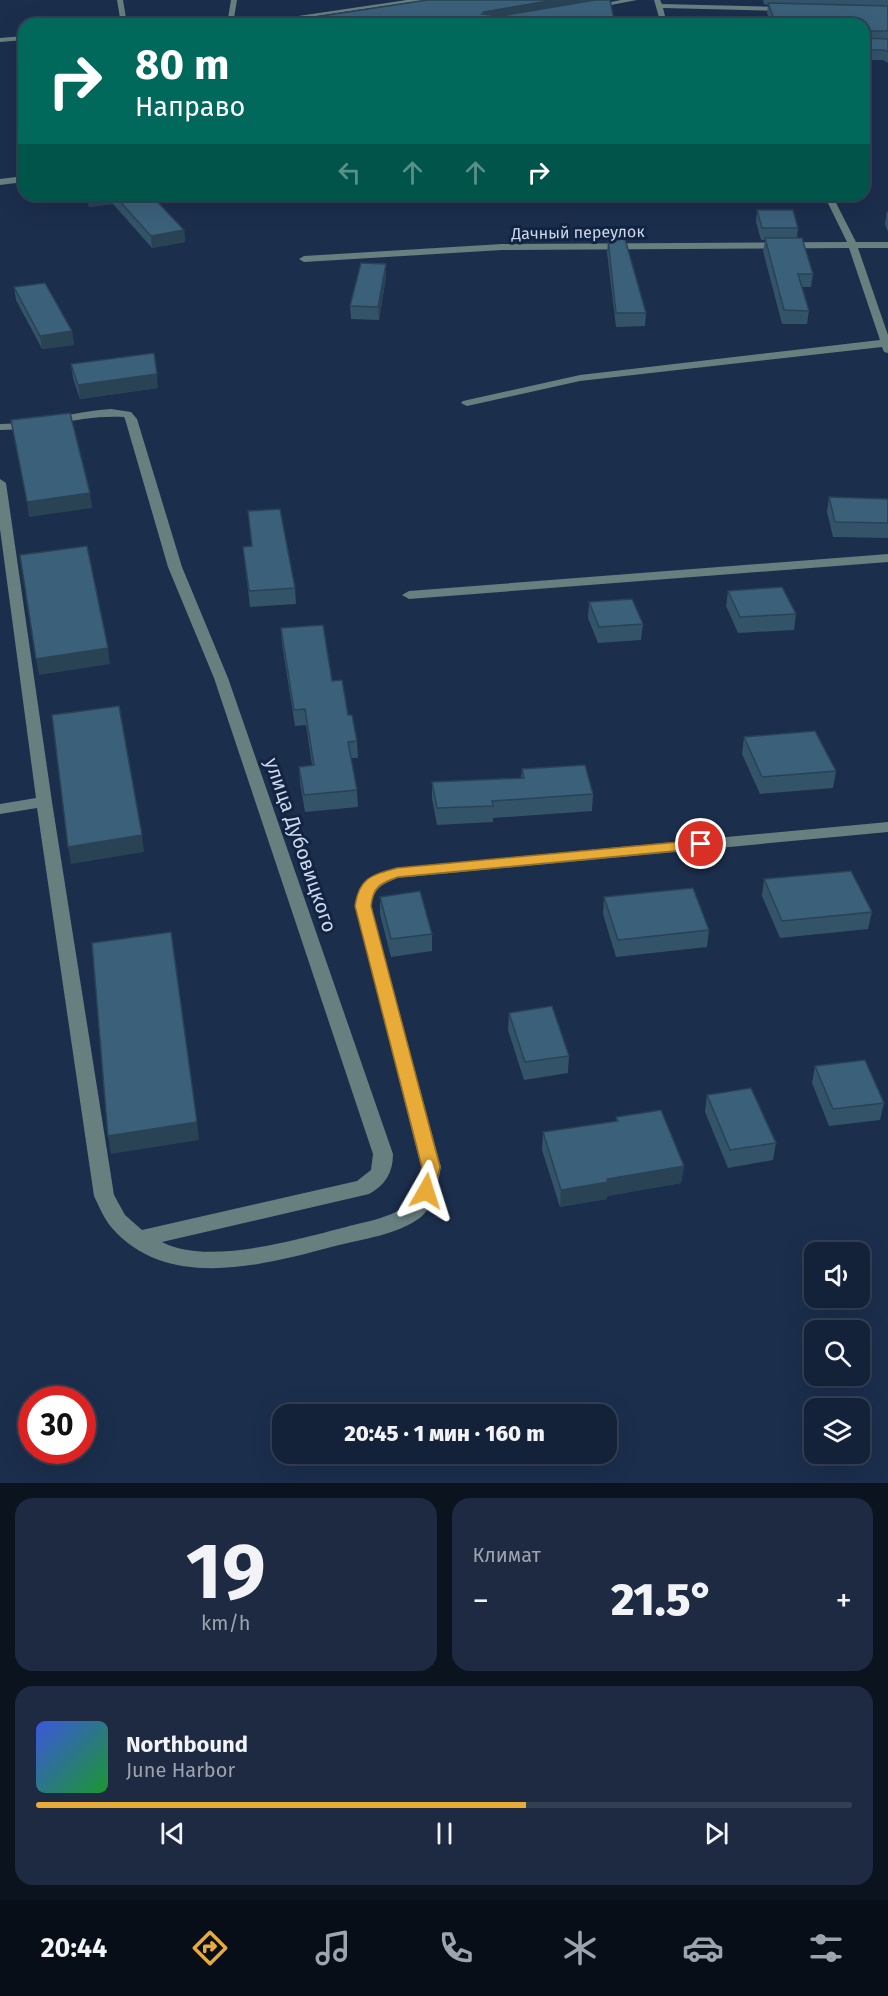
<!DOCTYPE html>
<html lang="ru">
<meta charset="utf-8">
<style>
:root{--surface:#142239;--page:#1d2a41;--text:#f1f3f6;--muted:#9da4ae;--line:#333f53;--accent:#e8ab37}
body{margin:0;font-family:"Fira Sans",sans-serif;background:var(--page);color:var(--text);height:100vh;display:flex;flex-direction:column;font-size:22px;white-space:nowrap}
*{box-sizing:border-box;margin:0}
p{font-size:20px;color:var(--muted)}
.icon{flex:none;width:33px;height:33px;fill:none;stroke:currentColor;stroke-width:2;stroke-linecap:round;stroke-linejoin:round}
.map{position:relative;height:1483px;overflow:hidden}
.drawer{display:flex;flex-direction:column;gap:15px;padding:15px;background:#0b131f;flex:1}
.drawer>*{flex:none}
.guide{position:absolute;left:18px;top:18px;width:852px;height:183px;border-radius:18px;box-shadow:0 6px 24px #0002,0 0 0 2px var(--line);background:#00695c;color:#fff;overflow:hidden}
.tools{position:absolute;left:804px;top:1242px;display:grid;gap:12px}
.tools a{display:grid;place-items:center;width:66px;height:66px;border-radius:12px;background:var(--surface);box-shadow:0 6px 24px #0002,0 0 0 2px var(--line);font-size:30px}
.speed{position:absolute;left:18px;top:1386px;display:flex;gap:12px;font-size:30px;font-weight:700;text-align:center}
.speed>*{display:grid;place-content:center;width:78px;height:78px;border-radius:50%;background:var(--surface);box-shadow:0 6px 24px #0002,0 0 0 2px var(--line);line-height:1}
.speed .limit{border:9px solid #d22;background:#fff;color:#111}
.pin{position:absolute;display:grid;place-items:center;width:51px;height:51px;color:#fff;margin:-26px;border:3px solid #fff;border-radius:50%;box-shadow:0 2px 6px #0007}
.me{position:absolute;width:66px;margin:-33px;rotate:6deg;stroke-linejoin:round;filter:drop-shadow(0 0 4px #0008)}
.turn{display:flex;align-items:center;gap:21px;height:126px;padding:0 18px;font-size:27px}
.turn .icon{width:78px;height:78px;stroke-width:2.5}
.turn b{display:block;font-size:42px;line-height:51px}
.lanes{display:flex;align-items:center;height:57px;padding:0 18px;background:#0003;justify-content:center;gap:30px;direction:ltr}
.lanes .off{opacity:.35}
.big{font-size:45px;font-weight:800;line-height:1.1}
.drawer .card{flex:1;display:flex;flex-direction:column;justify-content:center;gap:9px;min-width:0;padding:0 21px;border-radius:18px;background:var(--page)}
.drawer .dial{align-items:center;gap:0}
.dial b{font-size:78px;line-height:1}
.song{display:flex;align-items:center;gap:18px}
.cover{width:72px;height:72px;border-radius:9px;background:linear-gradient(135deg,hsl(230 70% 55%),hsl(130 70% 35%))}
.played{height:6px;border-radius:3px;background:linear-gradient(90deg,var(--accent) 60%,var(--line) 60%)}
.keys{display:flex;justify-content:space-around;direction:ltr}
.heat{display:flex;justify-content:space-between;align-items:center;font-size:33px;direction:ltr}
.drawer .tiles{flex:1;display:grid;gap:15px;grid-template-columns:1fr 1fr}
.card:last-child{grid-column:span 2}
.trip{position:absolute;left:272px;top:1404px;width:345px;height:60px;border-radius:18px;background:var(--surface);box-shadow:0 6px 24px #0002,0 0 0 2px var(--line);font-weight:800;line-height:60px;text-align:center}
.tab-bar{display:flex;height:96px;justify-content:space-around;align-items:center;background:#080e17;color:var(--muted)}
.tab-bar .icon{width:42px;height:42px}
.tab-bar .selected{color:var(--accent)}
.tab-bar b{font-size:27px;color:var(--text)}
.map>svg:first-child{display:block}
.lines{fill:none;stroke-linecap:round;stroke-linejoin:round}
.minor{fill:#687f80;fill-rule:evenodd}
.wall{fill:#335369}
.shaded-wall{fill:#294355}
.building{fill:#3b607a;stroke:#294355;stroke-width:1.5}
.route{fill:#e8ab37;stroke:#976f24;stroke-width:1.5}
.labels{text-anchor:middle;stroke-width:6;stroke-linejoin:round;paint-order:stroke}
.far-street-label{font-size:16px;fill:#ccd8eb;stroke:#122441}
.street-label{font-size:20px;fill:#ccd8eb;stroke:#122441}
</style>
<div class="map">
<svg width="888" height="1483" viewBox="0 0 888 1483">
<rect width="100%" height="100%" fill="#1b2e4c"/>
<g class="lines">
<path class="minor" d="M117,0H123L127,24H121Z
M231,0H237L233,24H227Z
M407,0H425L262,24H244Z
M621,0H637L590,9L587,7Z
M654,0H660L662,4L786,7L789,9L786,11L663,8L667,24H661Z
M24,36V40L0,42V38Z
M24,176V182L0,185V179Z
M824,195H832L856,242H888V248H858L888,335V353L884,352L882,347L580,381L467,406L461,403L463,401L580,375L880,340L849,248L502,250L304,262L299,259L304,256L502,244L847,242Z
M111,409L131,412L137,419L182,567L228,678L393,1154C393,1173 385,1185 369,1194L162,1242C207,1266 295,1240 342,1228C363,1222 389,1219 407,1205C417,1196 418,1179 421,1167L355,906C359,881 374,874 397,868L888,822V832L398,878C382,884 374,888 371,906L441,1167C438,1183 434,1206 421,1217C397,1235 363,1239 335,1246C264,1265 168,1292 112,1228C104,1219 99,1206 94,1196L37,808L0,814V804L36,798L0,529V479L6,483L52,802L114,1195L125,1215L142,1230L357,1181L371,1170L373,1154L214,678L168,567L125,419L124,417C82,414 42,430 0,430V424C38,424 74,411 111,409Z
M888,554V562L409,599L402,595L409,591Z"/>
</g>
<path class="wall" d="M763,0H888V63L883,60H864V24H771L767,13L768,5L764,4Z
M87,195H161L162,197L154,198L184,230L185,242L152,248L113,204L89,207Z
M757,210L798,228L797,238L813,274L811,287H802L809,311L807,324H782L763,251L765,240H761L756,222Z
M887,211L888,212V232L885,224Z
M608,239L646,313L645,326L616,327L607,252Z
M386,264V277L379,320L351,319L350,306Z
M14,287L72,331L74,345L42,349L16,300Z
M71,364L158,388L80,399L73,378Z
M829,497L888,499V538L833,537L827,512Z
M248,511L295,588L296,604L250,607L243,547L252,546Z
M728,591L796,614L794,630L738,633L726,606Z
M589,602L643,624L641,640L598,643L588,618Z
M281,628L332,681L348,715L357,741L358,758H351L357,790L358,807L305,812L300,783L299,767L312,765L306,725L295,726L282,644Z
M744,737L836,771L833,788L760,794L742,754Z
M522,769L593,794L592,811L493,818V822L437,825L432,799V782L521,778Z
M764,879L872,912L868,929L780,938L762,896Z
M380,897L432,934V951L391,957L380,914Z
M604,897L709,930L707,947L616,957L603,914Z
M509,1013L569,1056L568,1073L524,1080L508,1030Z
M815,1066L884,1103L880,1120L829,1126L812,1083Z
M707,1095L776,1143L773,1160L728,1168L705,1112Z
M616,1117L684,1166L681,1183L607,1196V1199L560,1207L542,1150L543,1132L616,1121Z"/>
<path class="shaded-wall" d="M554,0H608L484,22L482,14L484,12Z
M593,21V24H578Z
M88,195H112L113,204L89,207Z
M144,195H161L162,197L145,199Z
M184,230L185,242L152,248L151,236Z
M386,264V277L379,320L378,307Z
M72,331L74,345L42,349L40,336Z
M157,374L158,388L80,399L78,385Z
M90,493L92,508L29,517L27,502Z
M108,648L110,664L39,675L36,659Z
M142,835L144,852L71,864L68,847Z
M197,1122L199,1140L111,1154L108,1136Z
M684,1166L681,1183L607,1196V1199L560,1207L561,1190L607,1179Z"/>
<path class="building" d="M427,0H554L484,12L482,14L501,16L595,0H610L615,24H594L593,21L578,24H269Z
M768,3L888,6V31H865L864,37V24H776Z
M864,38L888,39V52L884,50H864Z
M114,195H151L184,230L151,236Z
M757,210H793L798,228H762Z
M765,238H802L813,274H798L809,311L784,310Z
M608,239H625L646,313H616Z
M361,263L386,264L378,307L350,306Z
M45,283L72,331L40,336L14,287Z
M154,353L157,374L78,385L71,364Z
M70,413L90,493L27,502L11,420Z
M829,497L888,499V523L835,522Z
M280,509L295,588L249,591L243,547L252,546L248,511Z
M87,546L108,648L36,659L20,555Z
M782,587L796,614L740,617L728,591Z
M632,599L643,624L599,627L589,602Z
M323,625L332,681L342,680L348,715H352L357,741L348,742L357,790L304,795L299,767L314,765L305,709L294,710L281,628Z
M119,706L142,835L68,847L52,715Z
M815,731L836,771L762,777L744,737Z
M585,765L593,794L492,801L493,806L437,808L432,782L524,778L522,769Z
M851,871L872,912L782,921L764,879Z
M693,888L709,930L618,940L604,897Z
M420,891L432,934L391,939L380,897Z
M171,932L197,1122L108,1136L92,943Z
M552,1006L569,1056L525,1062L509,1013Z
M865,1060L884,1103L833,1109L815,1066Z
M751,1088L776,1143L730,1150L707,1095Z
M661,1110L684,1166L607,1179L608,1182L561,1190L543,1132L618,1121L616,1117Z"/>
<path class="route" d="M701,840L708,844L706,848L398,877C380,883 373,887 371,906L440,1167L432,1196L426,1199L420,1196L417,1191L422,1167L355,906C359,878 371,875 397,868Z"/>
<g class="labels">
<g class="far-street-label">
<text transform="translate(578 232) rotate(-1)" y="6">Дачный переулок</text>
</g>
<g class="street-label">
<text transform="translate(301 845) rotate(71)" y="7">улица Дубовицкого</text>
</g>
</g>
</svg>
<div class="tools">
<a><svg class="icon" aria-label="sound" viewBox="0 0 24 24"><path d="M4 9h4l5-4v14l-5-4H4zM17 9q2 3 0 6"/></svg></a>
<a><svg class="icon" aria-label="search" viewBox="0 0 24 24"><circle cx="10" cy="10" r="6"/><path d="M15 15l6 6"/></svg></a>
<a><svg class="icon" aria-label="layers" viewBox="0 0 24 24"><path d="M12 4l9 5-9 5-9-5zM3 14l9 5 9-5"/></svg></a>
</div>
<div class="speed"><div class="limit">30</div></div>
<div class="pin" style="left:701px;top:844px;background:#d93025"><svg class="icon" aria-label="arrive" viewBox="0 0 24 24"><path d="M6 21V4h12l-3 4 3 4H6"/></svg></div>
<svg class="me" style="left:426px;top:1191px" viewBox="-20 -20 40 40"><path d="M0-17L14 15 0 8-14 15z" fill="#e8ab37" stroke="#fff" stroke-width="4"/></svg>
<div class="trip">20:45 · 1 мин · 160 m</div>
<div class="guide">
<div class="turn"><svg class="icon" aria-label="right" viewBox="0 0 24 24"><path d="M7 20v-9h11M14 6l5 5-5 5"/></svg><div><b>80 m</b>Направо</div></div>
<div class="lanes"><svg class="icon off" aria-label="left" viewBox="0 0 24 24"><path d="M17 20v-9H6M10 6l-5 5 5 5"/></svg><svg class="icon off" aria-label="ahead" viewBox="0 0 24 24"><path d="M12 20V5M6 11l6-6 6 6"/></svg><svg class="icon off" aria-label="ahead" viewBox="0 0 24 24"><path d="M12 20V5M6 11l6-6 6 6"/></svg><svg class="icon" aria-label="right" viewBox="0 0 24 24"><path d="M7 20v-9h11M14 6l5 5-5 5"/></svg></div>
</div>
</div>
<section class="drawer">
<div class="tiles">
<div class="card dial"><b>19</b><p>km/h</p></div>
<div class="card"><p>Климат</p>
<div class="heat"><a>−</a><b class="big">21.5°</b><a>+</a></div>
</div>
<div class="card">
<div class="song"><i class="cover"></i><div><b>Northbound</b><p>June Harbor</p></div></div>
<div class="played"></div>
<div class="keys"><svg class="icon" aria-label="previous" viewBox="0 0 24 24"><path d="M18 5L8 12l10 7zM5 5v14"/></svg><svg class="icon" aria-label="pause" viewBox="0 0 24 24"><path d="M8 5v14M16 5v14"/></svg><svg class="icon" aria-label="next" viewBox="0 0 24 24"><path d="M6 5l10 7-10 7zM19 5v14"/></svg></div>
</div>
</div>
</section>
<nav class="tab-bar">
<b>20:44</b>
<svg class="icon selected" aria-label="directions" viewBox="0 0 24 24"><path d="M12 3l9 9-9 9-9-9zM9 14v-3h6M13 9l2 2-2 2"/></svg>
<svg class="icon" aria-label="music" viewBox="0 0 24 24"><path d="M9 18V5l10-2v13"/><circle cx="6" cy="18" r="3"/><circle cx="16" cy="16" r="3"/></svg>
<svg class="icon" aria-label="phone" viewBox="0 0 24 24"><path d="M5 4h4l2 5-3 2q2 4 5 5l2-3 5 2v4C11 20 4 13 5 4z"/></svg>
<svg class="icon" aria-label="climate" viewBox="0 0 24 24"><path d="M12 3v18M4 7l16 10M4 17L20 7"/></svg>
<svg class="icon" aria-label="car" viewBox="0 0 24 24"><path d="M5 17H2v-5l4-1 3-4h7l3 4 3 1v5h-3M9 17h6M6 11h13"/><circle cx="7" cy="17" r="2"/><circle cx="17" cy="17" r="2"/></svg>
<svg class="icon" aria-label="filters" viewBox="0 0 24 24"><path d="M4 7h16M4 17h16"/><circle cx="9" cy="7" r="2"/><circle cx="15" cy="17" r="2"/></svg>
</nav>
